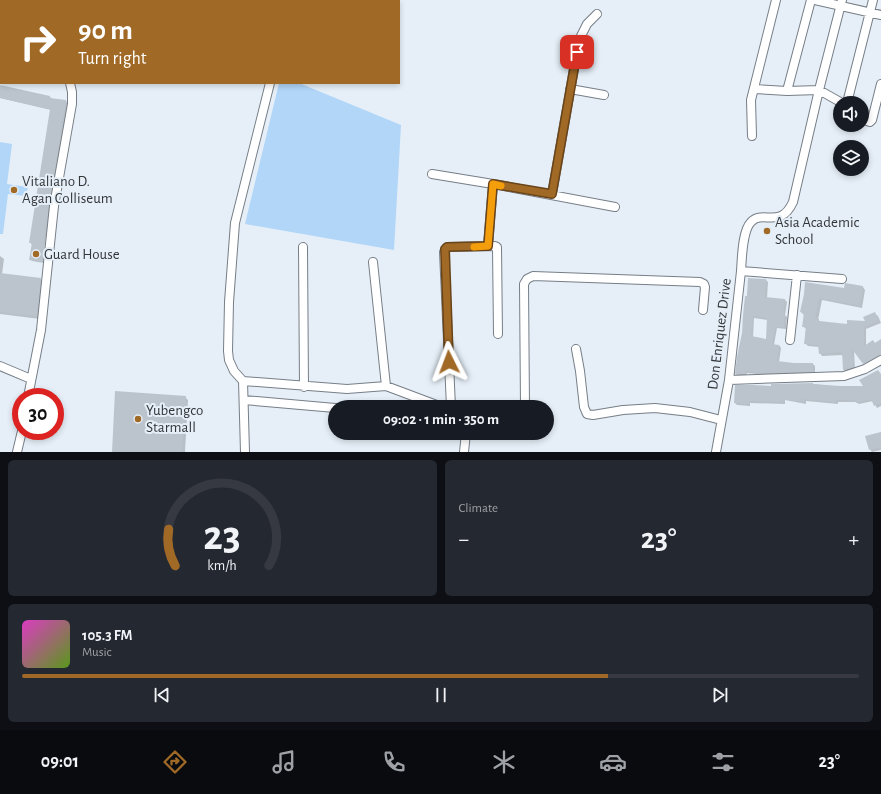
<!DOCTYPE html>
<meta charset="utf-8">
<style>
:root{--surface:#171b24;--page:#242831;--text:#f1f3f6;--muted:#9ea1a6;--line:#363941;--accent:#a16926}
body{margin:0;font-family:"Alegreya Sans",sans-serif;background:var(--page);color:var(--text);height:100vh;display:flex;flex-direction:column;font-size:15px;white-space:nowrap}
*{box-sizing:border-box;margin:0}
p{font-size:13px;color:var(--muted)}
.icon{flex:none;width:22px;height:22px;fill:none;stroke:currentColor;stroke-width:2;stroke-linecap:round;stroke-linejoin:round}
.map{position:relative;height:452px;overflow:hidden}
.sheet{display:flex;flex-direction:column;gap:8px;padding:8px;background:#0d0f14;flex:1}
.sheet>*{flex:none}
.banner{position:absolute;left:0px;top:0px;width:400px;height:84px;box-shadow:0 2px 6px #0003;background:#a16926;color:#fff;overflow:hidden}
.controls{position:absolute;left:833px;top:96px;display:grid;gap:8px}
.controls a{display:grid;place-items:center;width:36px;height:36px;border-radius:50%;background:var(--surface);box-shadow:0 2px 6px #0003;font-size:20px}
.speed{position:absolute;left:12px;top:388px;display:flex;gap:8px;font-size:20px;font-weight:700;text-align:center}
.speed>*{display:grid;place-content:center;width:52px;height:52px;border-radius:50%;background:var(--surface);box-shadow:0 2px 6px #0003;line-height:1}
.speed .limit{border:6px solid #d22;background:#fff;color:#111}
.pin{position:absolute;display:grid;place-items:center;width:34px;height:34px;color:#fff;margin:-17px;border-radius:8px;box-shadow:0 2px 6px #0006}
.me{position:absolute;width:44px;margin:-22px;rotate:357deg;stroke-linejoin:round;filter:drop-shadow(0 0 3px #0008)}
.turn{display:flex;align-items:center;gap:14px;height:84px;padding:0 12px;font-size:18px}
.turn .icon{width:52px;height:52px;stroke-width:2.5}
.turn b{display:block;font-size:28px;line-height:34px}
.big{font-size:30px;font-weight:700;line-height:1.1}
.sheet .widget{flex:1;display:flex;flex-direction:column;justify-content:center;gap:6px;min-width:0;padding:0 14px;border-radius:6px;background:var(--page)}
.sheet .dial{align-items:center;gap:0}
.dial svg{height:104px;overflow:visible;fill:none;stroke:var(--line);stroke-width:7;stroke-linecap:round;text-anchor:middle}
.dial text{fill:var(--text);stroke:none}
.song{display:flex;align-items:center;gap:12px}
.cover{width:48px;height:48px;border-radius:6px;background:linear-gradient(135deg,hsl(310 70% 55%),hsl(90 70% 35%))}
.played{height:4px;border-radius:2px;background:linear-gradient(90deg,var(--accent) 70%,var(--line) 70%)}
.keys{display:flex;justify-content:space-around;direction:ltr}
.heat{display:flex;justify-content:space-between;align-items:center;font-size:22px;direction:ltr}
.sheet .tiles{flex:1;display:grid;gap:8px;grid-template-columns:1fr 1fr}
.widget:last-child{grid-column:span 2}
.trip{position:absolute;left:328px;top:400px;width:226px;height:40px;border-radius:20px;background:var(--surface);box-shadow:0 2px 6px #0003;font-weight:700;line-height:40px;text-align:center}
.tabs{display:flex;height:64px;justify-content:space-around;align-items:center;background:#090b0e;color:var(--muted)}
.tabs .icon{width:28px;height:28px}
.tabs .active{color:var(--accent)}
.tabs b{font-size:18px;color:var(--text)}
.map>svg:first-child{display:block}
.green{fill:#b1d6f8}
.shadow{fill:#0003;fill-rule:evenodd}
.building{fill:#bbc4cd;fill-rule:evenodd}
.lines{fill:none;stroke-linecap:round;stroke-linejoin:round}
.street-casing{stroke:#767e87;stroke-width:10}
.street{stroke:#fff;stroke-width:8}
.route-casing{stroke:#694419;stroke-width:10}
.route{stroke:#a16926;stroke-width:7}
.slow{stroke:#f59e0b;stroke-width:7}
.poi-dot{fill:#a16926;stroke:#e6eff8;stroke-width:1.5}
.labels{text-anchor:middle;stroke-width:4;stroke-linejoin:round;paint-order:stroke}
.poi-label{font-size:15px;fill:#33373a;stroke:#e6eff8;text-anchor:start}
.street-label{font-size:15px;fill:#33373a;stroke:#e6eff8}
</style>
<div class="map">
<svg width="881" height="452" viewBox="0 0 881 452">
<rect width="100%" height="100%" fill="#e6eff8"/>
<path class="green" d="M279,83H299L401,125L394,250L245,224Z
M0,142L12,144L7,184L28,187L26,196L8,194L3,234H0Z"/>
<path class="shadow" d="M0,86L50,97L52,99L66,101L68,103L50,208L44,250L45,251L44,263L32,261L30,259L32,245L30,242L51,110L0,98Z
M0,256L4,259L2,274L40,279L44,282L40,319L0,314Z
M749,279L766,280L768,282L767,298L785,300L787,302L785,315L787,317L786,329L777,328L774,345H779L781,348L779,362L794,364H813L815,366V373L767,375L747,373L746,376H738L736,374L743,334ZM754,318L768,320L767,340L753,338Z
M863,287L865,290L862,308L822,300L818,320L821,322L848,325L866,322L875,314L878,316L881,323L866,329V346L881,341V358L866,366L854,350L855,370L846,372L844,370L843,355L822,356L820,353L819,347L808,346L805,343L806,329L803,326L804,315L801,312L805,294Z
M881,375V406L877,408L873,401L859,404L856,402H838V404L806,401V404L785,400V404L750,403V406L737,405L735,403L771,387L772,385L813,384L840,387H864Z
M185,397L188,400L185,452H113Z
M881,433V450L872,452L870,449Z"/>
<path class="building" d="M0,85L50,96V98L66,100L49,205L43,248H44L42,262L29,260L32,243H29L50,109L0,98Z
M0,273L41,278L37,316L0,312Z
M748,278L766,279L765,297L785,299L783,314H785L784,327H775L772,344L779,345L777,361L794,363H813V372L764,373L745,371V374H735L737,357L742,333L743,315L745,296H747ZM753,316L767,318L766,339L751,336Z
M805,282L844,288L845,283L863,286L860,306L819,298L815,319H819V321L847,324V320L865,321L863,317L875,312L879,321L864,327V346L873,340L875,343L881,339V355L863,364L852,349L853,367L843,370L842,352L819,354L818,345L804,344L806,327H802L804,313L800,312L804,294Z
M878,370L881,374V403L874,406L871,399L856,403L855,400H836V402L804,399V402L783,399V402L749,401V404L734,403L735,385H754L771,386V384L813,383V384L840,386H863L859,380Z
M115,391L186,396L182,452H112Z
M881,432V447L869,450L865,436Z"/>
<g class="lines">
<defs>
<path id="street" d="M38,0V1
M815,0L881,15
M319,1L320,0
M360,1L361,0
M570,89L604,95
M754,89L787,91L819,90L842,103
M787,91L811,0
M847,103L873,0
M862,118L867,121L870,122L872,120L881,84
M752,136L751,100L776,0
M432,174L493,184
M552,194L579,40L587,24L597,14
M488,246L493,184L615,207
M303,247L304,387
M741,271C742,259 742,231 751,222C763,209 780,230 793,202L819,90L842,0
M790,340L797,275
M576,349L580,371L584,407L587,414L593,415L623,410L655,408L690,412L721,420
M0,366L31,379
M729,380L844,376L865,369L881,360
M243,381L347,389L386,386L373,262
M386,386L442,407
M28,397L41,330L54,206L72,104V92L70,83
M244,400L335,408
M451,407L444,252L447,247L495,246L497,247L498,334
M525,407L524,284L527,279L533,276L700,282L704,284L705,287L703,310
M17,452L22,431
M245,452L243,381L234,371L229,360L228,351L229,302L235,223L270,83
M464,452L466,433
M716,452L729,380L741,271L842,279"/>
</defs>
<use href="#street" class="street-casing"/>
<use href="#street" class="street"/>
</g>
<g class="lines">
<defs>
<path id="route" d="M449,362L445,249L447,247L488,246L493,184L552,194L577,52"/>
</defs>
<use href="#route" class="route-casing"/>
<use href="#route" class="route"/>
<path class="slow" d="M474,247L488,246L493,184L501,186"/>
</g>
<g class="poi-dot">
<circle cx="14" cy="190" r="4"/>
<circle cx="767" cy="231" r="4"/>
<circle cx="36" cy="254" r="4"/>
<circle cx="138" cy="419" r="4"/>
</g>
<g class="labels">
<g class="poi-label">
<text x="22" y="186">Vitaliano D.<tspan x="22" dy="17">Agan Colliseum</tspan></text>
<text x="775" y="227">Asia Academic<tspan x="775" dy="17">School</tspan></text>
<text x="44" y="259">Guard House</text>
<text x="146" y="415">Yubengco<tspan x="146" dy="17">Starmall</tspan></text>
</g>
<g class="street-label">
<text transform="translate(719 334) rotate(-83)" y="5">Don Enriquez Drive</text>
</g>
</g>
</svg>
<div class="controls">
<a><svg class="icon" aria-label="sound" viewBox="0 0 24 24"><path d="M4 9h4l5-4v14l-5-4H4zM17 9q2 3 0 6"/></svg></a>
<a><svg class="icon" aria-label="layers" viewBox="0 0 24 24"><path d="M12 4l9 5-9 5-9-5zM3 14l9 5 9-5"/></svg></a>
</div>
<div class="speed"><div class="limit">30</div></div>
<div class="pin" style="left:577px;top:52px;background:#d93025"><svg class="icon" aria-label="arrive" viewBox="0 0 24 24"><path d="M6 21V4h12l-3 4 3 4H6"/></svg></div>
<svg class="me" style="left:449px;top:362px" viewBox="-20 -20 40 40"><path d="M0-17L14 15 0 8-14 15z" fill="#a16926" stroke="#fff" stroke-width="4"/></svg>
<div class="trip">09:02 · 1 min · 350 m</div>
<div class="banner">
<div class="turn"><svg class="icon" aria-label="right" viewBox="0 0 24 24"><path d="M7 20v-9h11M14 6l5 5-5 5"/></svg><div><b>90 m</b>Turn right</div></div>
</div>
</div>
<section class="sheet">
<div class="tiles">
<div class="widget dial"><svg viewBox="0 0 100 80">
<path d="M14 69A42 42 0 1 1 86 69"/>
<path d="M14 69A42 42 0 0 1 9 41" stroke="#a16926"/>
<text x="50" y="56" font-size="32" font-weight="700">23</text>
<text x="50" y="72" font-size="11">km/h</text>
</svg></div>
<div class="widget"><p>Climate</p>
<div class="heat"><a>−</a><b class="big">23°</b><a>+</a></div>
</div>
<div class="widget">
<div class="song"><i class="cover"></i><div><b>105.3 FM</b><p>Music</p></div></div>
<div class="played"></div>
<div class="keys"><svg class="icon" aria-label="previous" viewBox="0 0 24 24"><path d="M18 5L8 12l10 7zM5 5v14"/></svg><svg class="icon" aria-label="pause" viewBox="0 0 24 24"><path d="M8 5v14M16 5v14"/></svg><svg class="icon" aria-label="next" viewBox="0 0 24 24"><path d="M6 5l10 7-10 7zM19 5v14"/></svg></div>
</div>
</div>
</section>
<nav class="tabs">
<b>09:01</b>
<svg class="icon active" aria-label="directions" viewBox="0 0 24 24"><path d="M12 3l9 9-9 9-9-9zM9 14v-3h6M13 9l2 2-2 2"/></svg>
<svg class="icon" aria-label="music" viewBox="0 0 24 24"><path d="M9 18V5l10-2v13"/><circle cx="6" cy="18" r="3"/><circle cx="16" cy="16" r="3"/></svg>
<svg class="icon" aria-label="phone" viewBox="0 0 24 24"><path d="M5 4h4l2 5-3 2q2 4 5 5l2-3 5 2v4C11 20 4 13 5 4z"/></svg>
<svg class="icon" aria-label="climate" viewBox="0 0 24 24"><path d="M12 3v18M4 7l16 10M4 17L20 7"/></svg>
<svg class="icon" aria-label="car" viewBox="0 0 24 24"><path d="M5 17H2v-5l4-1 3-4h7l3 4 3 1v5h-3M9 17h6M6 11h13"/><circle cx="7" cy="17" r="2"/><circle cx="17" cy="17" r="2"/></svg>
<svg class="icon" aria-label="filters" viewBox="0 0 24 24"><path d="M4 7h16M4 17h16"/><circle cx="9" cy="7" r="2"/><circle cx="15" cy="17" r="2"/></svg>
<b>23°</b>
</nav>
